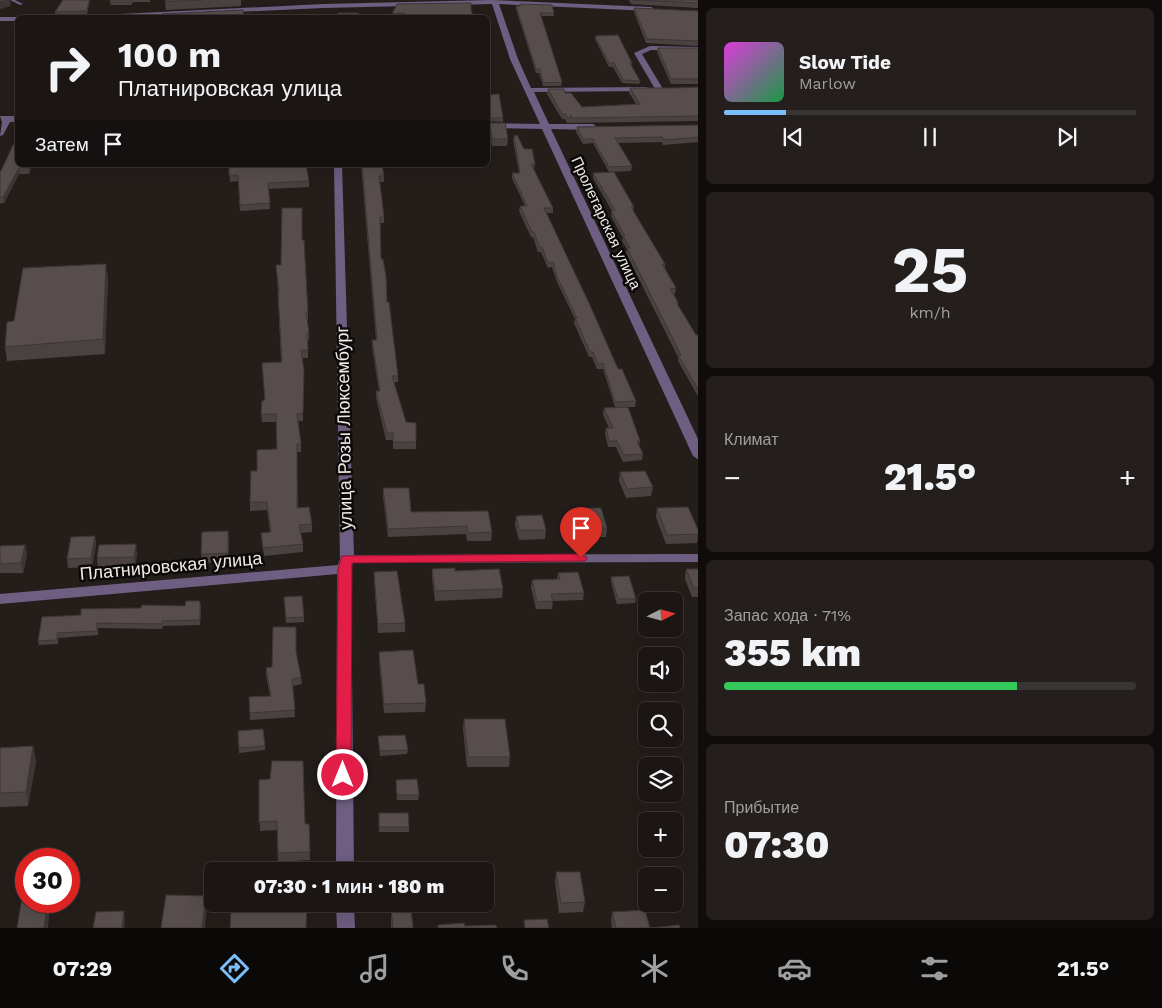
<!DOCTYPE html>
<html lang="ru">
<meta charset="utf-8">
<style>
:root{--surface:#1b1614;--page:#241f1d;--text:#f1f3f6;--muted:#a09fa0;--line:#393534;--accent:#7cbef9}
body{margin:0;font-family:"Work Sans",sans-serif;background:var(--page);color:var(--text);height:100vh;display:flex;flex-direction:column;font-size:19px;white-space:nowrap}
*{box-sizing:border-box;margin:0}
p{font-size:16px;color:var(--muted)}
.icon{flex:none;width:28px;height:28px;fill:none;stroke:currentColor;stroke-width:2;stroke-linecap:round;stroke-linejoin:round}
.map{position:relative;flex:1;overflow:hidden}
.side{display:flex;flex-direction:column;gap:8px;padding:8px;background:#0f0c0b;width:464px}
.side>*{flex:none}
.banner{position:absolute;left:15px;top:15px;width:475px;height:152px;border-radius:8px;box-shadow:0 5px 20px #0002,0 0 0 1px var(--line);background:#1b1614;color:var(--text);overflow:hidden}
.needle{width:32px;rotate:84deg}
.controls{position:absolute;left:638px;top:592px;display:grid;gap:10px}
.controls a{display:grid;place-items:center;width:45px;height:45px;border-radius:8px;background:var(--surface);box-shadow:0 5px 20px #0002,0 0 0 1px var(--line);font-size:25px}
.speed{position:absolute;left:15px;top:848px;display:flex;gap:10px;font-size:25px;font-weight:700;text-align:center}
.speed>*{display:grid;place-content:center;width:65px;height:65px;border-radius:50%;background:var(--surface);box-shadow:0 5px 20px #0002,0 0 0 1px var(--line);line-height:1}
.speed .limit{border:8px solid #d22;background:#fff;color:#111}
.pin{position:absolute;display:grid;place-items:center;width:42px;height:42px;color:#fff;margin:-51px -21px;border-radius:50% 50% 50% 0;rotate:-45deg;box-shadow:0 0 5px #0007}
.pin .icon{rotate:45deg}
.me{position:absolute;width:55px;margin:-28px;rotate:0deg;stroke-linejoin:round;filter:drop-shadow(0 0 4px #0008)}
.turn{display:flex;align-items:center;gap:18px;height:105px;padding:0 20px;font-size:22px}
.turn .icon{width:65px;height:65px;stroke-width:2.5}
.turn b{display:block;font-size:35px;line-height:42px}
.then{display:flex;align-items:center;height:48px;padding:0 20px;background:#0003;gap:10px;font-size:19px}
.big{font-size:38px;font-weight:800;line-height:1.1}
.side .card{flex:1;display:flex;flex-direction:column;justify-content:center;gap:8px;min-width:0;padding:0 18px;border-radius:8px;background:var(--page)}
.side .dial{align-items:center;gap:0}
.dial b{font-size:65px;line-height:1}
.song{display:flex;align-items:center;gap:15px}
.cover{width:60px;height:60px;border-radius:8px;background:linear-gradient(135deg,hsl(300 70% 55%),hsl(140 70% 35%))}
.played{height:5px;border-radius:2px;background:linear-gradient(90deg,var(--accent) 15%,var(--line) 15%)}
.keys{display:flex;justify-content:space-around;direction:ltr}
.heat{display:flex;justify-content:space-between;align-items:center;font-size:28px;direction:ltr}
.charge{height:8px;border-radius:4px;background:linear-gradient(90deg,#34c759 71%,var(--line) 0)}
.trip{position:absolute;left:204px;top:862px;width:290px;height:50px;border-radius:8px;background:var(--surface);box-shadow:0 5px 20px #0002,0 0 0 1px var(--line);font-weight:800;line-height:50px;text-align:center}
.menu{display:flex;height:80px;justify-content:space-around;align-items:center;background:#0b0908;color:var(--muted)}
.menu .icon{width:35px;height:35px}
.menu .active{color:var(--accent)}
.menu b{font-size:22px;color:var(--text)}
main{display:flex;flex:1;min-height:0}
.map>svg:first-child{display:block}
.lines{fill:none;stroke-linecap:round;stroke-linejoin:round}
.service{fill:#6e5e82;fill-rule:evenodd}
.minor{fill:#6e5e82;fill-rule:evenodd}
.wall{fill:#4a4241}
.shaded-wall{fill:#3c3635}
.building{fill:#564d4c;stroke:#3c3635}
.route{fill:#e11d48;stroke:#92132f}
.labels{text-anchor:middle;stroke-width:5;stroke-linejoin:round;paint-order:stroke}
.far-street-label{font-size:15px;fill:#efeae8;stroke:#0b0908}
.street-label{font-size:18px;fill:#efeae8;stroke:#0b0908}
</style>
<main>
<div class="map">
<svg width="699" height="928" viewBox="0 0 699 928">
<rect width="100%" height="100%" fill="#241e1b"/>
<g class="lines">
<path class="service" d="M10,0H15L23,4L20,5Z"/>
<path class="minor" d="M491,0L651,7L655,9L651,11L499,4L518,59L531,88L646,87L650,89L646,91L534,92L549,124H593L597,127L593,130L551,129L699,441V460L693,456L542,129L488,128V123L540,124L510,59L492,4L323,8L104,18H40L323,4Z
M0,17H18L21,18H18V21H0Z
M650,46L699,47V51L651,50L642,54L663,89L659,91L655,89L634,53Z
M0,116H18V122H10L3,135L0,136L2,122Z
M334,165H342L354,555L699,554V562L353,563L351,569L354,871H336L337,574L0,604V594L338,565L340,559Z
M336,904H354L355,928H337Z"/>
</g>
<path class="wall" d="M63,0H90L87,14L55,15V12Z
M111,0H150V2H133L131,5H111L110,2Z
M166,0H241V6L166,10L165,2Z
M614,0H699V8L631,4L629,0Z
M520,4L554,13V16H541L562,82L561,86H543L539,73H536L516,9V6H520Z
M634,8L699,11V46L646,43L634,12Z
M471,10L474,18H405L404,17H392V14Z
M595,36L632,63L631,66L640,81L639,84L622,83L613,67H609L595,39Z
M658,48H699V84H671L657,52Z
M699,87V121L571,123L570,121V123H567L565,119H562L547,94L548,89L565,93L582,107L637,105L629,93L630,88H675Z
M488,95L503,118V122L488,121Z
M490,123L508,139L507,146H492L490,130Z
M699,125V142L663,145L662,142L618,143L632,166L631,171L609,172L593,143L583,144L576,132L577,127Z
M514,136L535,164L534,169L553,208V213H546L618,369L636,401L635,407H628L640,441L639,445L643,454L642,460L623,462L616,447H608L605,434L606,428H609L603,415L604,408L626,407H615L603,369H597L592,357H589L574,323L575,319L557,282L552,267L548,268L541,252H538L533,237H531L519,211L520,206H525L512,178V173H519L513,140Z
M32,165L29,174H19L4,203H1L0,204V171Z
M229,165H308L306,166L309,181V187L268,189L270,209L240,211L238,181L230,182Z
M361,165H382L384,176V182H380L384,217V223H380L381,259L398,376V382H394L406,422L416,442V449H393V440H386L376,397V391H379L372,347V340H376Z
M593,173L634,207L633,212L665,264V268L676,288L675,294H673L678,302V305L696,335H699V398L678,361V357L626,253L627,249L622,241L623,238L611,216L612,211L593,178Z
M302,240L308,312V320H307L309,333V341H308V358H302L303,421H298L301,444V452H297L298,508L312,524V532L300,533L303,544V552L264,556L261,533L270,532L267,510L250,511V502L257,471L277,449L276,422H262L261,414L264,400L281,362L278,292L276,265H281Z
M108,278L105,354L7,361L5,347L14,321Z
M620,472L653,487L651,496L626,498L619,481Z
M383,488L411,512L492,532L491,541H467L466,534L388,537L383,497Z
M578,508L607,528L606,537H582L577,517Z
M657,508L699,532L697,543L666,544L656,517Z
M516,516L546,530L545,539L519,540L515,525Z
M95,536L96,545L92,567L68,568L67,559Z
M229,540L228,562L202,563L201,554Z
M25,545L27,555L23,573H0V546Z
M137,553L135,567L98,568L97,558Z
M432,569L455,571L503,589L502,598L435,601L432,578Z
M686,569H699V597H692L685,579Z
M374,572L405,623V632L378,633L374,581Z
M558,573L584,593L583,600L553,601L552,609H536L531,587L532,580L557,579Z
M611,577L636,599L635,603L617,604L611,582Z
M284,597L304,617V622L286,623Z
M201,606L200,625L163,626L162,629L98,628V635L58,638V644L39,645L38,641L81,615L141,608Z
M379,652L418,684L426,703L425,712L384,713L379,661Z
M296,653L301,677L302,684L293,686L295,717L250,720L249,697L270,696L266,675V668L272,667Z
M464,719L510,757L509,767H467L463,729Z
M238,731L265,746V750L239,753Z
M378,736L408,750L407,754L380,756Z
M33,746L36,761L28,806L0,807V748Z
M259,780L305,824H309L310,860L278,862L277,830L260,831Z
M396,780L419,795L418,800H397Z
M379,813L409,827V832H379Z
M556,872L585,902L583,912L559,913L555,882Z
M375,904H400V909L413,928H391V911H375Z
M612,912L650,928H680H612L611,921Z"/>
<path class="shaded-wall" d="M10,0L11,6L0,9V2Z
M29,165H32L29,174L28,168Z
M19,168V174L4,203L3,197Z
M106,264L108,278L105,354L103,339Z
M228,531L229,540L228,562Z
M95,536L96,545L92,567L91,558Z
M136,544L137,553L135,567L134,557Z
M25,545L27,555L23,573L21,563Z
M33,746L36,761L28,806L26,792Z
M206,896L207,906L205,928H202Z
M48,901H49L50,907L48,928H44Z
M124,911L125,921L124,928H122Z"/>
<path class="building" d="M0,0H9L0,2Z
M63,0H89L87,11L55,12Z
M111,0H132L131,2H110Z
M166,0H202L165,2Z
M632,0H699V3Z
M471,3V10L474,18H457V16L407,18L404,13L392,14L397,4Z
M520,4L552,5L554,13H540L562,82L543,83L540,69H536L516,6H520Z
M634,8L699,11V41L647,39Z
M243,10L244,18H161L162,14Z
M338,13H358L359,18H339Z
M52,17H86V18H51Z
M618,35L632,63H630L640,81L623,80L614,63H609L595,36Z
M658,48H699V79H671Z
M699,87V116L572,118L570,115L571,118H568L565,114H562L548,89H564L565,93H571L582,107L640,104L630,88H675Z
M499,94L503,118H488V95Z
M490,123H505L508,139H492Z
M699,125V137L664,140L662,137L615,138L632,166L609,167L593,139H583L577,127Z
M517,135L524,149H532L535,164H531L553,208H544L589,303L618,369H622L636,401L615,402L603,363L598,364L593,352H590L575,318H577L557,277L553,262L548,263L542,247H539L534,232H532L520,206H527L512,173H520L514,136Z
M18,144V165H29L28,168H19L3,197H0V171H1L13,145Z
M229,165H306L309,181L268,183L270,203L240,205L238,175L229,176Z
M362,165H382L384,176H379L384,217H380L381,259H383L386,277L387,302H389L398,376H392L406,422L416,423V442H393V433H387L376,391H380L372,340H377Z
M614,172L634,207H631L665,264H662L676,288L670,289L678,302H676L696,335H699V391L678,355H681L627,248H630L623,236H625L611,211L615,210L593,173Z
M282,208H302V240H304L308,312H306L309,333H307L308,350H301L304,370L303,413L297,414L301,444H297V508L309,507L312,524L299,525L303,544L263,548L261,533L271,532L267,502H250L251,471H257V450L277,449L276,414H261L262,401L265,400L262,363L282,362L278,292H279L276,265H281Z
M106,264L103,339L5,347L7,322L14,321L23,268Z
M628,407L640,441H637L643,454L624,455L617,441H609L606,428H613L604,408Z
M645,471L653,487L627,489L620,472Z
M383,488H409L411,512L488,511L492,532L468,533L467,526L388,529Z
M688,507L699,532V534L667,535L657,508Z
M578,508H601L607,528H583Z
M542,515L546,530H519L516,516Z
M228,531V553L201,554L202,532Z
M95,536L91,558L67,559L71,537Z
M136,544L134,557L97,558L99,545Z
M25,545L21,563L0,564V546Z
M455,568V571L499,569L503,589L435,591L432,569Z
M686,569H699V588H694Z
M397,571L405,623L378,624L374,572Z
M578,572L584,593L551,594L553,601L537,602L532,580L560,579L558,573Z
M629,576L636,599H618L611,577Z
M302,596L304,617L286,618L284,597Z
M186,601H200V620L162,621V624L97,623V631L57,633V640L38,641L42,617L81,615V609L141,608L142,605L185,606Z
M273,627H296V652L301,677L292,679L295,710L250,713L249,697L271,696L266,668L272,667Z
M413,650L418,684H424L426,703L384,704L379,652Z
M464,719H505L510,757H468Z
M263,729L265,746L239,748L238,731Z
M405,735L408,750L380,751L378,736Z
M33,746L26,792L0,793V748Z
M272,761H303L305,824H309L310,852L278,853L277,821L259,822V780L270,779Z
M417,779L419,795H397L396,780Z
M379,813H408L409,827H379Z
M556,872H580L585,902L561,903Z
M166,895L206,896L202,928H161Z
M22,898H26V901H48L44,928H17Z
M375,904H400V906H376Z
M286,905H307L306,928H230L231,909L286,910Z
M411,908L413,928H393L391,909Z
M645,910L650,928L679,925L680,928H616L612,912Z
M124,911L122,928H93L96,912Z
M547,919L549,928H525L524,920Z
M464,923L465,926L496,925L497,928H438V925Z"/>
<path class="route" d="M581,554L587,558L585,561L352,563L351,775L349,779L343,781L338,779L336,775L338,569L342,556Z"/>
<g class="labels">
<g class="far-street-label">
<text transform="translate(606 223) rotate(65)" y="5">Пролетарская улица</text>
</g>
<g class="street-label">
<text transform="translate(344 428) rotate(-91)" y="6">улица Розы Люксембург</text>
<text transform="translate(171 566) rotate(-5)" y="6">Платнировская улица</text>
</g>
</g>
</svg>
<div class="controls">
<a><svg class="needle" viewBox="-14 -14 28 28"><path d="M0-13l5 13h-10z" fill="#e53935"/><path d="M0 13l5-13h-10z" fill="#a09fa0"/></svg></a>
<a><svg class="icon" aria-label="sound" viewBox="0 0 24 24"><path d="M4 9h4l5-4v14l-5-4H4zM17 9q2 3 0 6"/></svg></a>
<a><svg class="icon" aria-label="search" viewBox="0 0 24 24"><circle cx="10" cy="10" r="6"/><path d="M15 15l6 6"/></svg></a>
<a><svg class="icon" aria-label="layers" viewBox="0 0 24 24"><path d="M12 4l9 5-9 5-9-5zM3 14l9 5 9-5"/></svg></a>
<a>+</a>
<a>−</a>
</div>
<div class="speed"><div class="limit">30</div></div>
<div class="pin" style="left:581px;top:558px;background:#d93025"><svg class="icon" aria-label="arrive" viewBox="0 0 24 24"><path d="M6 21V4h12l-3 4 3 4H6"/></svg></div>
<svg class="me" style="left:343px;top:775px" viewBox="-20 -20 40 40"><circle r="17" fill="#e11d48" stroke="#fff" stroke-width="3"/><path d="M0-11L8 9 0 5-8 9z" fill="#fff"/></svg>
<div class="trip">07:30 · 1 мин · 180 m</div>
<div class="banner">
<div class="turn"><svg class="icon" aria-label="right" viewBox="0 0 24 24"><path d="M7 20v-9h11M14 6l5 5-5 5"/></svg><div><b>100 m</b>Платнировская улица</div></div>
<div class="then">Затем<svg class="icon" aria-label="arrive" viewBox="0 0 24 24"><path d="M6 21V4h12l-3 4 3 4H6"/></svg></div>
</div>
</div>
<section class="side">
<div class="card">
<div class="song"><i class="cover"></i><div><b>Slow Tide</b><p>Marlow</p></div></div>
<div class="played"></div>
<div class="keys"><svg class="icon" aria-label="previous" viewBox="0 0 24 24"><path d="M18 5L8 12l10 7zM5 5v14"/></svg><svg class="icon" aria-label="pause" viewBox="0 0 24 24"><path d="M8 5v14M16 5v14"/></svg><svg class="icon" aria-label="next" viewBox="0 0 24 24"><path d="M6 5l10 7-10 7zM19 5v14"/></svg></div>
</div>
<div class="card dial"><b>25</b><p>km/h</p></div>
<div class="card"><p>Климат</p>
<div class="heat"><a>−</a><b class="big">21.5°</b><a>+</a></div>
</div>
<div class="card"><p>Запас хода · 71%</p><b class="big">355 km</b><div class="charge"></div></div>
<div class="card"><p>Прибытие</p><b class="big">07:30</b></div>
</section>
</main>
<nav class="menu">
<b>07:29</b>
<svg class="icon active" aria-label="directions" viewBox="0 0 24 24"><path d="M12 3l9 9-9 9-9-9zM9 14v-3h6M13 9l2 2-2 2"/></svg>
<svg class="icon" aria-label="music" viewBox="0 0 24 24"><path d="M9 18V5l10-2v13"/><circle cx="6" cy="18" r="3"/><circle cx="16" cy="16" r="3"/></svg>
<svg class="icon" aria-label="phone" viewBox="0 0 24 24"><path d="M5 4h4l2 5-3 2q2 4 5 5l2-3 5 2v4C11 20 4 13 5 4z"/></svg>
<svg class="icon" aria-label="climate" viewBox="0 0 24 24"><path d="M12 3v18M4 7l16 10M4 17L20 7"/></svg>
<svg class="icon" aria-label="car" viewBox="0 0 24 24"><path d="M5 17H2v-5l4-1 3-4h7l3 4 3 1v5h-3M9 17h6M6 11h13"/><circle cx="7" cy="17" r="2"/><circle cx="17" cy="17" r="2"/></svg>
<svg class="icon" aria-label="filters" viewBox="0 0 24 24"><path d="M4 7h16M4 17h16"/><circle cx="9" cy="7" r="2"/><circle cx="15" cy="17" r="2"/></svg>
<b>21.5°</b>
</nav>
